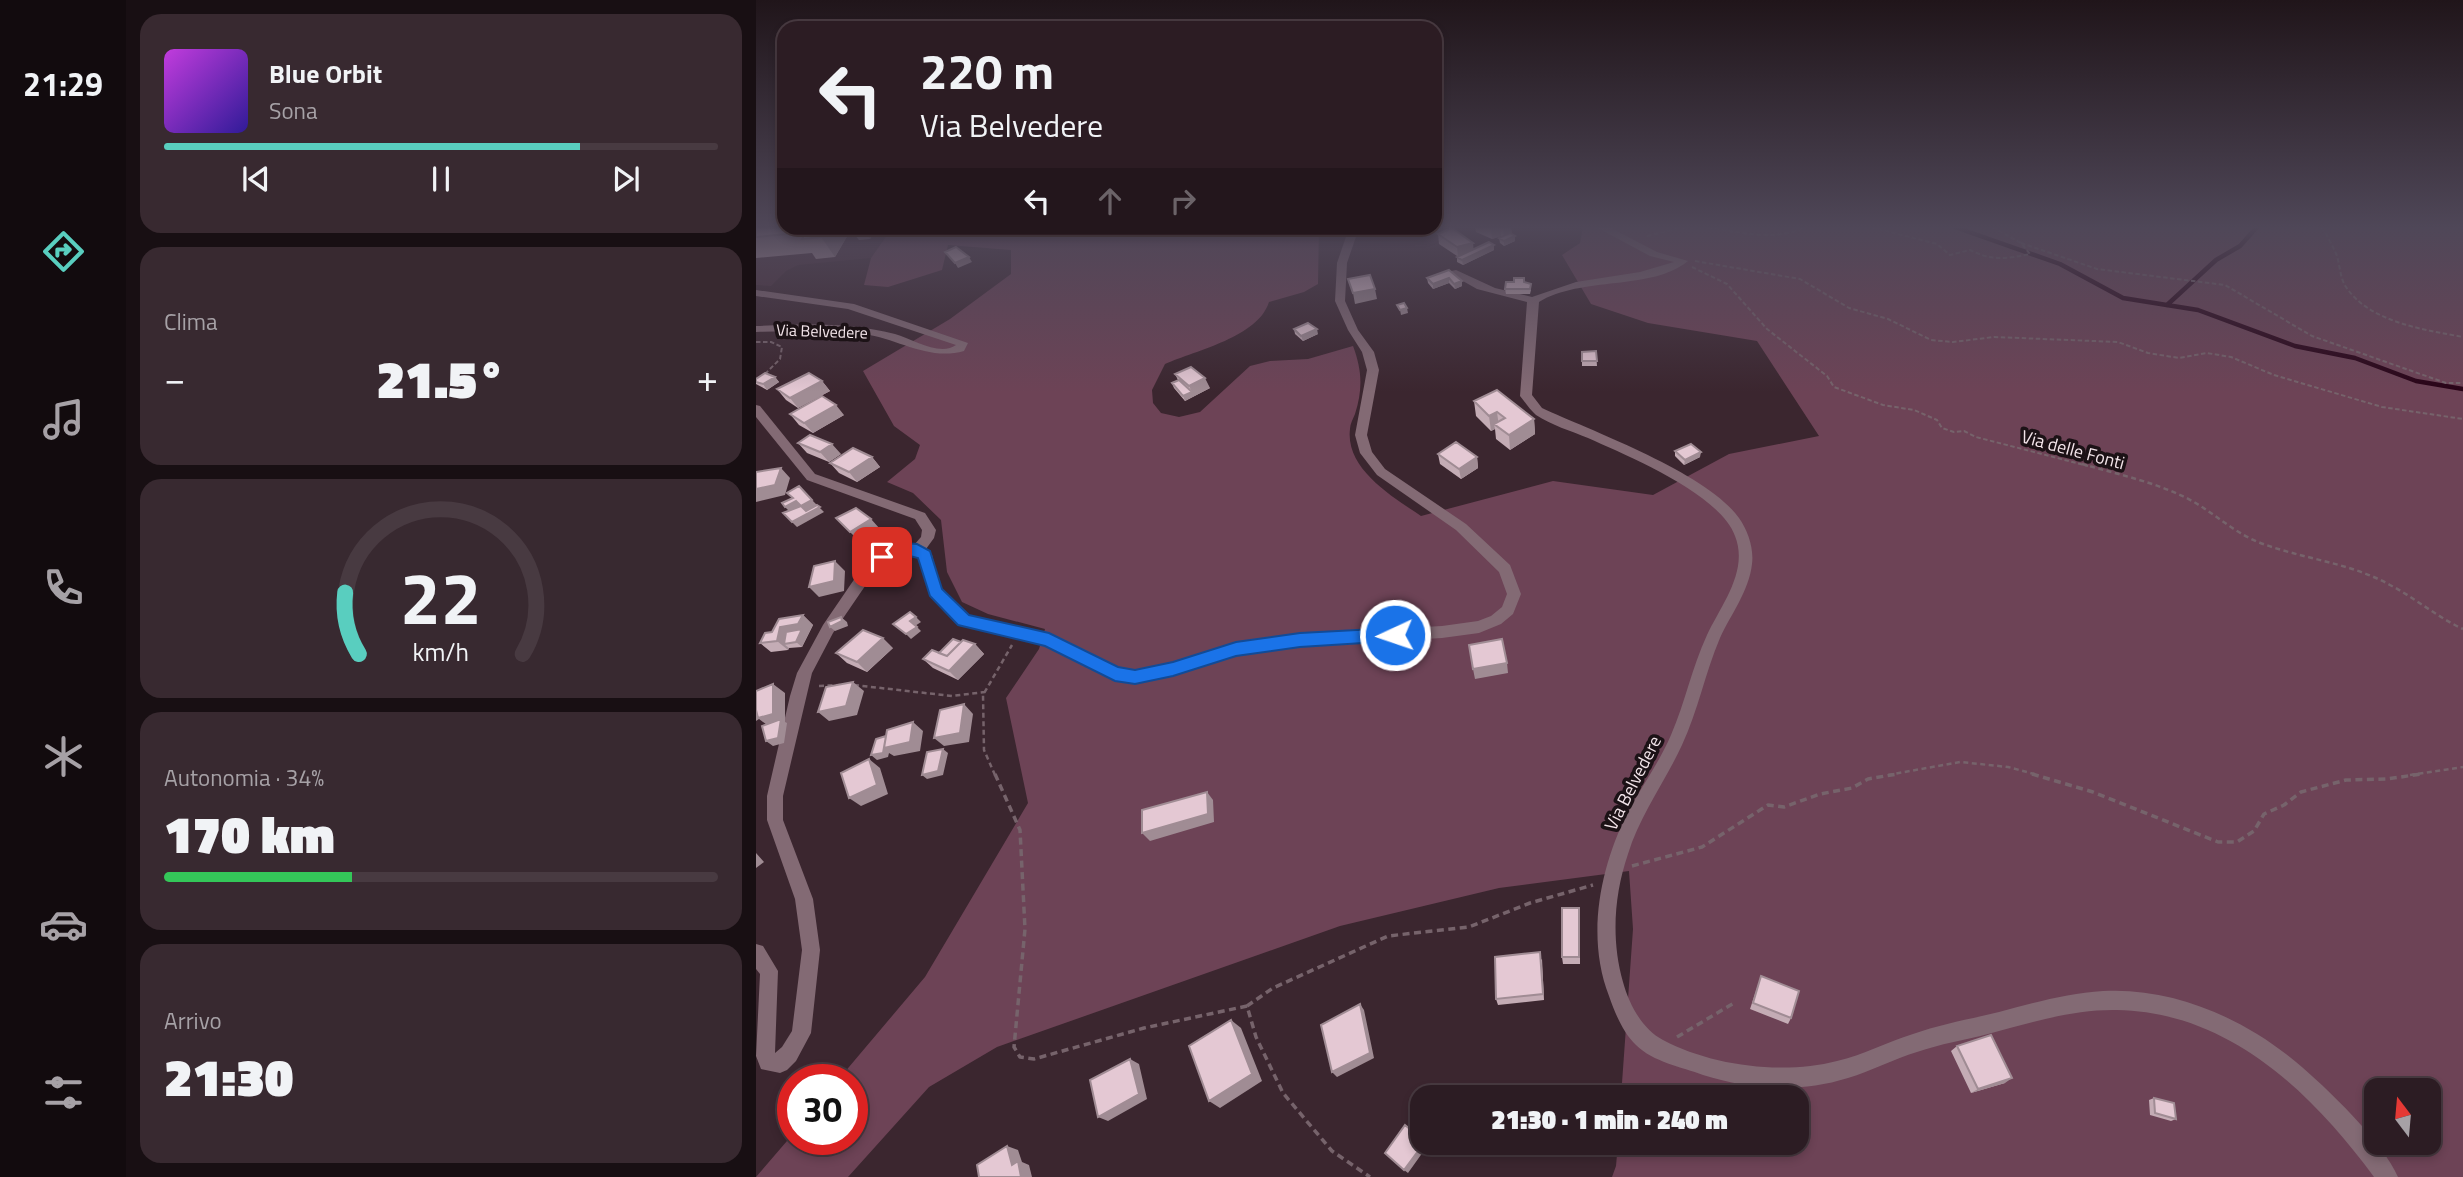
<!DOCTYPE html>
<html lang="it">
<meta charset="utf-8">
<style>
:root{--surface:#2c1c23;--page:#382930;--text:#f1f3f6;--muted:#a6a1a6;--line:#483a41;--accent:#59cebf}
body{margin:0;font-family:"Titillium Web",sans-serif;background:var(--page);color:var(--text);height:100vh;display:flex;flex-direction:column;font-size:26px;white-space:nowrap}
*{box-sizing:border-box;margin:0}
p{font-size:23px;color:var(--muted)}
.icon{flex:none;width:38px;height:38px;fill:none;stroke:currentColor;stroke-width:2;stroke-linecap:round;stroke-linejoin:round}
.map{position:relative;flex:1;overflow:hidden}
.drawer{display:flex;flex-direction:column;gap:14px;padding:14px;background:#180f13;width:630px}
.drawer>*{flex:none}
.hud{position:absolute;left:21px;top:21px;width:665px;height:214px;border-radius:21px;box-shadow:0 4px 10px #0003,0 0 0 2px var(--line);background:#2c1c23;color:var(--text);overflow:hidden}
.needle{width:46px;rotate:344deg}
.tools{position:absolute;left:1608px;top:1078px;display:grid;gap:14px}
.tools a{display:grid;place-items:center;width:77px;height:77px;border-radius:14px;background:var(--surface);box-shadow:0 4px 10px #0003,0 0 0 2px var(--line);font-size:35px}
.speed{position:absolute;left:21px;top:1064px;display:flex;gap:14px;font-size:35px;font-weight:700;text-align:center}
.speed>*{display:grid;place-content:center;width:91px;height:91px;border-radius:50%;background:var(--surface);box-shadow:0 4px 10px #0003,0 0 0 2px var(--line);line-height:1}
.speed .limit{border:10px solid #d22;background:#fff;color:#111}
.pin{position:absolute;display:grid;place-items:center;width:60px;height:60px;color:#fff;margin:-30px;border-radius:14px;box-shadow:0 4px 10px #0006}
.me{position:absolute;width:77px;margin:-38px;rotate:267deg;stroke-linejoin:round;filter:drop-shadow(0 0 5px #0008)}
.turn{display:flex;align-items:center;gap:24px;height:147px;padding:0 28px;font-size:32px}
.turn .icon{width:91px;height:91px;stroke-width:2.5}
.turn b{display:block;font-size:49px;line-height:60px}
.lanes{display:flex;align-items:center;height:66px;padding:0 28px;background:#0003;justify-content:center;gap:35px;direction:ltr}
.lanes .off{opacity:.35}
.big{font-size:52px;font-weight:800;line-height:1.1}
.drawer .tile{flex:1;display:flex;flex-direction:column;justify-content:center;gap:10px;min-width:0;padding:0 24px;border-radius:21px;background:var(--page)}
.drawer .dial{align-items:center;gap:0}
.dial svg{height:182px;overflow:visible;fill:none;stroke:var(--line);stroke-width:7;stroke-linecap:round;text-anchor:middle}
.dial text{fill:var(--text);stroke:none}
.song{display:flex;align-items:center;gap:21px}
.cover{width:84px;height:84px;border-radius:10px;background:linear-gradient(135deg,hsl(290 70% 55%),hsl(250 70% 35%))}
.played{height:7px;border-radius:4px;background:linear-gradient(90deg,var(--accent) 75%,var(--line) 75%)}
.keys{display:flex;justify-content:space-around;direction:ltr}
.heat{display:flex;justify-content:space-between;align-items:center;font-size:38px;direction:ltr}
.charge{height:10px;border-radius:5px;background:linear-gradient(90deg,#34c759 34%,var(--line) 0)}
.trip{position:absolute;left:654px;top:1085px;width:399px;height:70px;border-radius:21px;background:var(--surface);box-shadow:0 4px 10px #0003,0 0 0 2px var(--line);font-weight:800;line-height:70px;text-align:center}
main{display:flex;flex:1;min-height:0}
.dock{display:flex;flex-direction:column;width:126px;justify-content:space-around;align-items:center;background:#120b0e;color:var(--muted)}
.dock .icon{width:49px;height:49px}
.dock .active{color:var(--accent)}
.dock b{font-size:32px;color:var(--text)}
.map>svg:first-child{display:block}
.built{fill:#482e3a}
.green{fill:#6d4356;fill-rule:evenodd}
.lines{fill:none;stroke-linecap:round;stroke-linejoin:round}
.stream{stroke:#290317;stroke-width:4.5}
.path-far2{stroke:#76636b;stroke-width:2;stroke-dasharray:4.5 2.5;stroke-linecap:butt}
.path-far1{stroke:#76636b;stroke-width:2.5;stroke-dasharray:5 3.5;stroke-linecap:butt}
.path{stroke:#76636b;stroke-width:3.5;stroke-dasharray:7 4.5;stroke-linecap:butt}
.minor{fill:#836a74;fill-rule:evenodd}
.wall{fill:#c4acb5}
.shaded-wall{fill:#a08c94}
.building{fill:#e4c8d3;stroke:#a08c94;stroke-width:2}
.route{fill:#1a73e8;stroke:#114b97;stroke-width:2}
.labels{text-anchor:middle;stroke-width:7;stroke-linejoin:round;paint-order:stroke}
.far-street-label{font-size:16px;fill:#f3e5ea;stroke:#1c1216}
.street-label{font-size:18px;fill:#f3e5ea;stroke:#1c1216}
</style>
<main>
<nav class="dock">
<b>21:29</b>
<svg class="icon active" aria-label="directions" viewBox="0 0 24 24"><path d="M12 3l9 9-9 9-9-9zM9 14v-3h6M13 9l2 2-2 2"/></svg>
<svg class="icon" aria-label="music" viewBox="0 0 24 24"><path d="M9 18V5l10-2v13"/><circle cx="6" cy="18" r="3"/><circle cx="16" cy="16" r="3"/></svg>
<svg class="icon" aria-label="phone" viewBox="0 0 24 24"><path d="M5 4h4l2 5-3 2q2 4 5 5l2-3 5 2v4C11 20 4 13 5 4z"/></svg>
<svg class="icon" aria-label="climate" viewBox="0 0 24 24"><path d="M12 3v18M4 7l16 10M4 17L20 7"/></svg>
<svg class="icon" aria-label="car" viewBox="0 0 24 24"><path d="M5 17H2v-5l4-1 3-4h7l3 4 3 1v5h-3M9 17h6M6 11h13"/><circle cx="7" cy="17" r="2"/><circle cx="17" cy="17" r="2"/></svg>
<svg class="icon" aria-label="filters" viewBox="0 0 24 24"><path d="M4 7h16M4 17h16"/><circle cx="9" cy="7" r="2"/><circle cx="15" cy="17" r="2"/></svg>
</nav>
<section class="drawer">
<div class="tile">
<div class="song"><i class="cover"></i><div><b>Blue Orbit</b><p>Sona</p></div></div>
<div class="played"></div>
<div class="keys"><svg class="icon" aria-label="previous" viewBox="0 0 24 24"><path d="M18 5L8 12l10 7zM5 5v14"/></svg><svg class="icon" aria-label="pause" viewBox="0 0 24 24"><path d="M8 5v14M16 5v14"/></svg><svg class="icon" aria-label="next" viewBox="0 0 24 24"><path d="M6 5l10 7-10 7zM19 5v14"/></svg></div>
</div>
<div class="tile"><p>Clima</p>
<div class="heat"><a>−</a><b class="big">21.5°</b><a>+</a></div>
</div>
<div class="tile dial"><svg viewBox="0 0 100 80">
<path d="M14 69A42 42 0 1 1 86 69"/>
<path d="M14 69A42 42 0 0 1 8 42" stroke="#59cebf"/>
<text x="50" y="56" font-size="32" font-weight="700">22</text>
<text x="50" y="72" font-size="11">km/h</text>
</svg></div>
<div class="tile"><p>Autonomia · 34%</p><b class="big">170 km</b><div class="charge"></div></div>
<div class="tile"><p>Arrivo</p><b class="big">21:30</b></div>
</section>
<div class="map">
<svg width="1707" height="1177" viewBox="0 0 1707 1177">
<rect width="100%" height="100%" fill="#3b262f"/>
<path class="built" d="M27,227L136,228L115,258L42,265L30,271L15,286L0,285V238Z"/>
<path class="green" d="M827,227H1707V1177H856L860,1166L862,1143H1041V1097H865L877,929L873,871L743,888L584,926L241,1047L173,1087L92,1177H0L37,1134V1139H96V1080H82L169,977L272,803L250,698L283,649L289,629L232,614L206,602L191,572L185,520L157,493L131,482L159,459L164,445L138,426L107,371L194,319L255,274V250L192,245L186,270L132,287L108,285L115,258L136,228H563L562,284L548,292L513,302C502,337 441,350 409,364L396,390L397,403L405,413L423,417L444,412L494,366L514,361L552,359L597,346C606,370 607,389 599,414C597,419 594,424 594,429C589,469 637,497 665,516L797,481L897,495L973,454L1063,436L1001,341L892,323L835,304L806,255L824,243ZM1620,1090H1673V1143H1620Z"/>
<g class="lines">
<path class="stream" d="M1199,227L1304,264L1367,298L1442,310L1539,346L1599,358L1660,381L1707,389
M1411,305L1460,260L1484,246L1501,227"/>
<path class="path-far2" d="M952,227C983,232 1019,242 1049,227
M1115,227L1181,244L1194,255L1214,250C1236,261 1250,259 1274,254L1265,243L1236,227
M1566,227C1571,236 1577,246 1581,256C1584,266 1584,278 1590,287C1613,322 1669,330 1707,337
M891,236L930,227
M1265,243L1341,269L1469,285L1556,336L1690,383H1707
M939,261L1044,279L1093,308L1132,319L1175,340L1197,342L1238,337L1362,342L1392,353L1423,358L1451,353L1475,357L1518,375L1626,407L1707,419
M936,267L971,284L1011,329L1071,376L1078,387L1127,405L1158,410L1181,420L1186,428L1198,432L1208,431L1220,437L1332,466
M0,342H15L26,347L24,359L8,375"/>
<path class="path-far1" d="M1326,464C1364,475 1404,483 1438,502C1460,515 1478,532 1502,542C1545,559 1593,562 1634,585C1659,598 1681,617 1707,629
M98,685L196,696L229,692
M63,686L84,685
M239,775L228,750L227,695L256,645
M1132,775L1204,762L1252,767L1282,775
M1654,775L1707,767"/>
<path class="path" d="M239,774L264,830L269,929L258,1047L264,1057L278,1059L388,1028L491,1006L500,1037L527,1093L576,1151L614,1177
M1276,774L1337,792L1462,842H1481L1498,831L1508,814L1528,805L1545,792L1590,780L1631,779L1665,774
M876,866L946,847L1012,805L1028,807L1064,794L1096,788L1112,779L1141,774
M491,1006L517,988L632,936L713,927L774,903L837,885
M921,1037L978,1003"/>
<path class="minor" d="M840,227H853L901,252L932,261C896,291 825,276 783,302L776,395L786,408C838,432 951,473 983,518C992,531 998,548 996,564C993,591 975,614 964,638C949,673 942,711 926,745C909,782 884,815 872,854C858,895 855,940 867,982C873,1004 886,1029 907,1040C956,1066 1027,1075 1081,1061C1107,1055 1131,1042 1157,1034C1185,1024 1215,1019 1243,1012C1277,1003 1312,993 1347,991C1417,987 1487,1018 1540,1062C1570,1087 1627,1142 1642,1177H1618C1555,1092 1473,1012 1361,1010C1317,1009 1274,1023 1232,1034C1209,1040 1184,1044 1161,1052C1138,1059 1115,1071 1092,1078C1044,1093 995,1090 947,1075C926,1067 897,1062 880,1045C867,1033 859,1013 853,996C830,937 844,868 871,814C885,787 903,763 915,735C929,703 936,667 951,635C965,605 993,571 979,536C964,494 872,456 832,438C815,431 795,425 780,415C774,410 769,402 764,396L771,302L721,289L691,272L700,270L739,288L776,297L820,282L884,272L918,262L894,256Z
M593,228H603L591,263L589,301L602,330L618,352L623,370L611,435L616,452L629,469L710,524L754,565L765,594L757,614L745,624L723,633L686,638L544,646L480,655L417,675L379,683L354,677L290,645L203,624L174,596L163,558L149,554L131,561L120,570L77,633L56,673L27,796V820L57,899L64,950L55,1033L40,1061L31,1070L24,1073L5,1069L0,1056L4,974L0,969V944L7,946L22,971L19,1053L26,1047L36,1031L46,950L39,899L11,820V796L34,696L41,673L67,625L110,562L121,553L149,544L158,545L165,537L166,530L159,519L51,480L0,417V405L4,406L59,474L169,513L180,530L178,538L170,549L176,555L185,589L212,615L293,634L362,667L379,671L417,663L480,643L544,634L686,626L722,621L735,616L746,607L751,594L743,572L700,530L621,475L604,453L599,435L611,370L606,352L592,330L579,301L581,263Z
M0,290L98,304L212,343L208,351C172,361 143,339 108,334C73,329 36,331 0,332V326C47,324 93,322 139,334C157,339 184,357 200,345L92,309L0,296Z"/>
</g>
<path class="wall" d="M0,227L94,228L92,231L93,233L79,257L60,259L56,253L0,258Z
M719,227H755L756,234L759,236V241L748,246L744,243L743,238L746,237L745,236L736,239L720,232Z
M104,228H117L119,231L114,239L103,240L99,235Z
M682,234L718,249L738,250L707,265L701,262V256L683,244Z
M693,270L706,286L699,289L693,283L677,289L672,283L671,278Z
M768,278L769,282L775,290L774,294H750L749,289L758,282Z
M538,329L562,334L547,341L539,334Z
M840,351L841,366H826V352Z
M419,374L454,388L429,401L418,388L416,383L422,380Z
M19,377L23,382L11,390L0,384V379Z
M66,381L74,391L42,408L30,400L21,389Z
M718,401L778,419L779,434L754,450L740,439L739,429L735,431L720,416Z
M34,414L88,415L57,433L43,425Z
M42,443L85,454L73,462L51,453Z
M919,451L944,457L928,465L919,456Z
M682,454L721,457L722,468L705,479L684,464Z
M116,457L124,467L101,482L83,473L74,463Z
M47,615L57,625L46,647L33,648L32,650L15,652L4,643L16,632Z
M205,642L219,644L228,654L202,680L177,668L167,659Z
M137,648L111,672L91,663L80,653Z
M824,915V964H807L806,957Z
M786,959L788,1000L742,1005L740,999Z
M1005,976L1035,1018L1032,1024L994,1009Z
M1201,1046L1249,1083L1215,1093L1195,1051Z
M1398,1098L1420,1119L1415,1121L1394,1115L1393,1100Z"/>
<path class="shaded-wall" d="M740,227H744L745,236L736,239L735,229Z
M750,227H755L756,235L748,238L747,228Z
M71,228H94L92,231L93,233L79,257L65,237Z
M114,228H117L119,231L114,239L110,234Z
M759,236V241L748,246V241Z
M717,243L718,253L702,257L701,247Z
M738,245V250L707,265L706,260Z
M213,257L216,262L202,268L199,263Z
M693,278V283L677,289V284Z
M706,281V286L699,289L698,284Z
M619,289L621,299L599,304L597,293Z
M651,308L652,313L645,315L644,310Z
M561,329L562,334L547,341L545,336Z
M19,377L23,382L11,390L7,384Z
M449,378L454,388L429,401L427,396L436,392L433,386Z
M66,381L74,391L42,408L34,398Z
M80,405L88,415L57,433L48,423Z
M741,412L743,427L738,424L739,429L735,431L733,416Z
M778,419L779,434L754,450L753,435Z
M76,444L85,454L73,462L64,452Z
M945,452L944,457L928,465L929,460Z
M116,457L124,467L101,482L93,472Z
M721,457L722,468L705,479L703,469Z
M25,468L34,478L29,495L0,502V489Z
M56,500L68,512L41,527L36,522L45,506Z
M40,501L50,511L39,517L29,507Z
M115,519L124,529L104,542L94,532Z
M79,561L89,571L88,591L63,597L53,587Z
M47,615L57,625L46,647L40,642L28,644L33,648L32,650L21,641L24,627Z
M85,617L91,622L92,626L79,631L74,627Z
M160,617L165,622L159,626L154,621Z
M161,627L165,631L155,639L150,634Z
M127,638L137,648L111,672L101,662Z
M219,644L228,654L202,680L193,671Z
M751,663L752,673L719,679L717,669Z
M97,682L108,691L101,715L73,721L62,712Z
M17,684L29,693V722L31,723L28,743L17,746L10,741L14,727L3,719L0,721V707Z
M208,704L217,714L213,742L188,746L178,738Z
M157,722L167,731L164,751L138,756L133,753L132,757L121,760L115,755L128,748Z
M187,749L192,753L187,775L171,779L166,775Z
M113,759L124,768L132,794L105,806L93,798Z
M451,792L457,800L458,822L394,841L386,833Z
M0,853L8,862L0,868Z
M604,1004L608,1010L618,1058L581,1077L576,1072Z
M475,1020L485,1028L506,1081L464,1108L453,1101Z
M374,1059L383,1064L391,1099L352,1121L342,1117Z
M1256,1078L1249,1083L1215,1093L1222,1089Z
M668,1143H670L672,1145L652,1173L648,1170Z
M251,1146L262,1150L266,1162L273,1165L276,1177H265L256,1165Z"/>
<path class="building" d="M0,227L28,228H71L65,237L46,239L50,232L0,237Z
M104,228H114L110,234L99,235Z
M696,228L717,243L701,247L682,234Z
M754,233L759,236L748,241L743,238Z
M733,242L738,245L706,260L701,257Z
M200,247L213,257L199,263L189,252Z
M693,270L706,281L698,284L693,278L677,284L671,278Z
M614,275L619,289L597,293L592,279Z
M758,278H768V282L775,284L774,289H749L750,282H758Z
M648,303L651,308L644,310L641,305Z
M552,323L561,329L545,336L538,329Z
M840,351L841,361H826V352Z
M435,367L449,378L433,386L419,374Z
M9,373L19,377L7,384L0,382V379Z
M53,373L66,381L34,398L21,389Z
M423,380L436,392L427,396L416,383Z
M741,390L778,419L753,435L738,424L749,418L741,412L733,416L718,401Z
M66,396L80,405L48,423L34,414Z
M54,435L76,444L64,452L42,443Z
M700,442L721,457L703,469L682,454Z
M935,444L945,452L929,460L919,451Z
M97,448L116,457L93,472L74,463Z
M25,468L19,485L0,489V472Z
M43,486L56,500L45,506L40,501L29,507L26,503L37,498L31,493Z
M61,505L64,507L36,522L27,513L45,506L50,511Z
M100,508L115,519L94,532L80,518Z
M79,561L78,581L53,587L58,566Z
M154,612L160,617L154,621L161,627L150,634L137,624Z
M47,615L42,624L24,627L21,641L4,643L9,633L16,632L23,619Z
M85,617L86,621L74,627L72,622Z
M46,629L40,642L28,644L30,632Z
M107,630L127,638L101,662L80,653Z
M197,639L205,642L191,656L183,653Z
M746,639L751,663L717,669L713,645Z
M207,640L219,644L193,671L167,659L176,650L191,656Z
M97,682L90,706L62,712L70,687Z
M17,684V714L2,718L0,710V691Z
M208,704L204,733L178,738L184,710Z
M25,719L22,738L10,741L6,726Z
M157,722L154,742L128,748L131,730Z
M130,736L127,753L115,755L120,739Z
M187,749L182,771L166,775L171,752Z
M113,759L121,785L93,798L85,773Z
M451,792L452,814L386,833V810Z
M806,908H823V957H806Z
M784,952L787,994L740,999L739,957Z
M1005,976L1043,991L1035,1018L997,1003Z
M604,1004L614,1053L576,1072L565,1025Z
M475,1020L496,1074L453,1101L433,1046Z
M1235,1035L1256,1078L1222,1089L1201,1046Z
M374,1059L383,1094L342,1117L334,1080Z
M1398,1098L1418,1103L1420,1119L1399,1113Z
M649,1125L667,1140L668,1143L648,1170L629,1153Z
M251,1146L256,1165L262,1161L265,1177H223L221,1165Z"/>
<linearGradient id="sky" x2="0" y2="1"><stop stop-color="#20151a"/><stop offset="0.58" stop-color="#4f4758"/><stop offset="1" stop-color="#4f4758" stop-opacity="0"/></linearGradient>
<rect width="1707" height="392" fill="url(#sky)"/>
<path class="route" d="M149,543L161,544L174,551L186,589L213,615L293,633L362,667L379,670L417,662L480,642L544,633L639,628L645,630L647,635L645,639L639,641L544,647L480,656L417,676L379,684L359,681L289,646L202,625L174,596L162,558L150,555L126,563L118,557L121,553Z"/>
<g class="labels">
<g class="far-street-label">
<text transform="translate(66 331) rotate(2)" y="6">Via Belvedere</text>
</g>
<g class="street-label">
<text transform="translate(1317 450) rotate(15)" y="6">Via delle Fonti</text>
<text transform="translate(877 783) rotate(-63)" y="6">Via Belvedere</text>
</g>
</g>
</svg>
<div class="tools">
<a><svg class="needle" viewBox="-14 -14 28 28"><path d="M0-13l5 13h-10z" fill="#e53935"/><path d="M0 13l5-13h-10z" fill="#a6a1a6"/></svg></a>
</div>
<div class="speed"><div class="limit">30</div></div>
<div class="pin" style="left:126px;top:557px;background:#d93025"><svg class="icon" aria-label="arrive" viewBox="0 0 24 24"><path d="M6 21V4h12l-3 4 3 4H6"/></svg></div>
<svg class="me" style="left:639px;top:635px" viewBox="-20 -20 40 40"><circle r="17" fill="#1a73e8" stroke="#fff" stroke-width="3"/><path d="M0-11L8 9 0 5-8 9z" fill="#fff"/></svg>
<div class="trip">21:30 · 1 min · 240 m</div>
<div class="hud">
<div class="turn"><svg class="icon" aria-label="left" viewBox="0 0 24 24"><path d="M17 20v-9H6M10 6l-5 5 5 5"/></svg><div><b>220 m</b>Via Belvedere</div></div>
<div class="lanes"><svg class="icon" aria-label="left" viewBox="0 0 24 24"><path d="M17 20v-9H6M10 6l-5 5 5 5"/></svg><svg class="icon off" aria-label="ahead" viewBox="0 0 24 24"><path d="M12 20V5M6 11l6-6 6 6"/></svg><svg class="icon off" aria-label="right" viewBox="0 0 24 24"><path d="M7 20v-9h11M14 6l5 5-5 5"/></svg></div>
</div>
</div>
</main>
